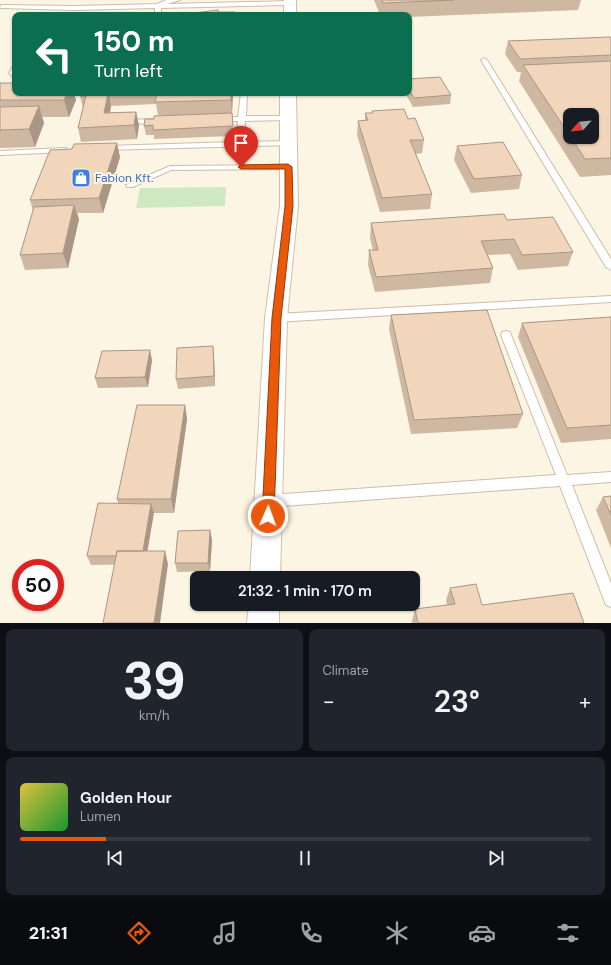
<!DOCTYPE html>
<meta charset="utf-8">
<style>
:root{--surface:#171b24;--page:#20242c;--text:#f1f3f6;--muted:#9ea1a6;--line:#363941;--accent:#ea580c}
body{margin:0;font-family:"DM Sans",sans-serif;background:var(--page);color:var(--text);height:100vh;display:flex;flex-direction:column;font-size:15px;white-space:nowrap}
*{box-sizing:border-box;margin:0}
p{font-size:13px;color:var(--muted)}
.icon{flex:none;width:22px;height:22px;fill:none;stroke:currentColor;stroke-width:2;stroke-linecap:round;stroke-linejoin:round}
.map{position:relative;height:623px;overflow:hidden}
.details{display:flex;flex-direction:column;gap:6px;padding:6px;background:#0d0f14;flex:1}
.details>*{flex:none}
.hud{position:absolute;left:12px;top:12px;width:400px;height:84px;border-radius:8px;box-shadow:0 1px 3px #0004;background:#0b6e4f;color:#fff;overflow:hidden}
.needle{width:26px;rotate:243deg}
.controls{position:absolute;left:563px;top:108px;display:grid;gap:8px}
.controls a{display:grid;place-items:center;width:36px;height:36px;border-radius:8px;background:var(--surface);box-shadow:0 1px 3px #0004;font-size:20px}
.speed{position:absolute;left:12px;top:559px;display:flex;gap:8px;font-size:20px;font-weight:700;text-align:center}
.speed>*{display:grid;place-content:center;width:52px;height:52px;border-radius:50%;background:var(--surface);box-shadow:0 1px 3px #0004;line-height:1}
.speed .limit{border:6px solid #d22;background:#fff;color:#111}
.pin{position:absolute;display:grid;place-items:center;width:34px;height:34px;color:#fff;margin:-41px -17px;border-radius:50% 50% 50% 0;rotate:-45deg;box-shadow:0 0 4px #0007}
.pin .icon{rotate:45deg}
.me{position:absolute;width:44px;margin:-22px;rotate:2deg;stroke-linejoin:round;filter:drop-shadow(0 0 3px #0008)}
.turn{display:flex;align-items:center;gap:14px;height:84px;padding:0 16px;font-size:18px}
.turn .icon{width:52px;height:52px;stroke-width:2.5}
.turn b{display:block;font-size:28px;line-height:34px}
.big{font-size:30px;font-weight:600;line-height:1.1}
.details .tile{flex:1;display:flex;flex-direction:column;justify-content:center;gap:6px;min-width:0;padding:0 14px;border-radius:8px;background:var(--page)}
.details .dial{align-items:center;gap:0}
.dial b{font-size:52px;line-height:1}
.song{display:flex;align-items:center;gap:12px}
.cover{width:48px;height:48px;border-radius:6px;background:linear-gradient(135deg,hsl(50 70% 55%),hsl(130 70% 35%))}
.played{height:4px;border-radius:2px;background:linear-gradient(90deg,var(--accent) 15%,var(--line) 15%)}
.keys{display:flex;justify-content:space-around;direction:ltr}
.heat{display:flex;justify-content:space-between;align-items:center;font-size:22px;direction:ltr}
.details .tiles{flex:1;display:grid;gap:6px;grid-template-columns:1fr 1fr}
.tile:last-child{grid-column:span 2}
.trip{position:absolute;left:190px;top:571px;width:230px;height:40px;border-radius:8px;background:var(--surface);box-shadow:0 1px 3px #0004;font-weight:600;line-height:40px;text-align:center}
.dock{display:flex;height:64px;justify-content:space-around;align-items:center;background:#090b0e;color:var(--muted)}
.dock .icon{width:28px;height:28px}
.dock .selected{color:var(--accent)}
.dock b{font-size:18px;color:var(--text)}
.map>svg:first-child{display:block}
.green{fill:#cee9c2}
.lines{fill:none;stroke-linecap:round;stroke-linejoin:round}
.lane-casing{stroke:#cdbdaa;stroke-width:2}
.secondary-casing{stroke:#d2bfaa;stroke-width:2}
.lane{fill:#fff;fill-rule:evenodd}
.secondary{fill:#fff;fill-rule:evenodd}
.wall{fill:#cfb8a2;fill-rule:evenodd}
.shaded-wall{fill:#a99684}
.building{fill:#f1d6bc;stroke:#a99684}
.route{fill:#ea580c;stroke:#983908}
.labels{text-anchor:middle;stroke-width:4;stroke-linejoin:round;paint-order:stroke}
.shop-label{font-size:12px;fill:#366cbe;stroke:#fff8e9;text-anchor:start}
</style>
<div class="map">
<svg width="611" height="623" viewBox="0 0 611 623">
<rect width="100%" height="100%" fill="#fcf5e3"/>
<path class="green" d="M226,187L225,206L136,208L140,188Z"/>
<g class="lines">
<defs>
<path id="lane" d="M166,0H180L167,4L290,1L293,3L290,5L161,8V15H155V8L74,10L0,8L1,5L74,6L157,4Z
M484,58L487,60L611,259V270L606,267L481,60Z
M15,65V79L9,73L13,66Z
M241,93H247L246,116H288L292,118L288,120L245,121L244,142L289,141H292V145L105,150L101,148L105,146L236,142L238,121H220L216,119L220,117H238Z
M158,119H161V123L124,124L120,122L124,120Z
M63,148H66V152L0,155V151Z
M288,165H291V169L171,170L133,187H127L126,185L170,166Z
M611,296V302L276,322L271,318L276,314Z
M506,331L510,332L511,335L567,475L611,472V482L572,485L611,583V607L606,605L560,486L269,507L265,505L263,501L265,497L269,495L556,475L501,335L502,332Z"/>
<path id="secondary" d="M284,0H296V15H284Z
M280,93H296L298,206L287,318L280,578H250L265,318L280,206Z
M249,604H279V623H247Z"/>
</defs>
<use href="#lane" class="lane-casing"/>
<use href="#secondary" class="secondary-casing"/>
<use href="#lane" class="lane"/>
<use href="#secondary" class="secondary"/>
</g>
<path class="wall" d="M374,0H581L578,10L409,17V15H380Z
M611,38V175L580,177L519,81L521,72H517L505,54L508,41ZM570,115L592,137H570Z
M409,79L451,95L450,104L413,107L405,93H409Z
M0,83L76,100L69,117H42L44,123L35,147L0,148Z
M81,93H233L232,113L233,136L154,139V135H146L144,126L154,119L185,115H158L156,104L111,106L110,113L136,112L139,125L137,139L81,142L78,128L83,108L80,96Z
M372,111L408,119L424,140L422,153L416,154L432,194L430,209L380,212L357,135L358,121H365V113H372Z
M457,146L522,175L519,189L471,193L454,160Z
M120,157L103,213H77L79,219L68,268L25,270L20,255L33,211L30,200Z
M507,220L573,252L568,266L518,270L510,254L488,255L493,268L490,283L375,292L368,265L369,250H373L370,238L371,223Z
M391,315L523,414L517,428L411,434L389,329Z
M611,317V439L561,443L518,337L522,323Z
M213,346L214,356L215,386L178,389L176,379Z
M152,360L148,387L98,388L95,378Z
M185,405L187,419L174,513H153L147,551L168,564L91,565L87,556L118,503L117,499Z
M611,496V548L596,510L603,497Z
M210,530L212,540L210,571L177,572L175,563Z
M450,588L482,605L584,623H412V621L415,609L447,605L446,600Z"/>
<path class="shaded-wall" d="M67,93H74L76,100L69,117L64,100Z
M109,93L111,106L107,126L104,113Z
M231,93H233L232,114L231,100Z
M39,106L44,123L35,147L29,129Z
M136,112L139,125L137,139L134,125Z
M117,143L120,157L103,213L99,198Z
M74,205L79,219L68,268L63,253Z
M213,346L214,356L215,386L214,376Z
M150,350L152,360L148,387L145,377Z
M185,405L187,419L174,513L171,499Z
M151,504L154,513L145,565L142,556Z
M210,530L212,540L210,571L208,563Z
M165,551L168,564L160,623H154Z"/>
<path class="building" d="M382,0H454L383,3Z
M218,10V12H235V14H242V15H194V13Z
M174,13V15H92Z
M610,37L611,38V55L520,59L508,41Z
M611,61V158L585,159L571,137H592V115H570V136L523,65Z
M440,77L451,95L414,98L409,89V79Z
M0,83H15V93H67L64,100H0Z
M81,93H108L104,113L136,112L134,125L78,128L86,96H80Z
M157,93H231V100L155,102Z
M39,106L29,129L0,130V107Z
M404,109L408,119L415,118L424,140H410L432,194L382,198L358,121L368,120L365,113H373L372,111Z
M232,113L233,126L153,130V125L144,126L145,119H154V116Z
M503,142L522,175L474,179L457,146Z
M117,143L99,198L30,200L50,150L72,149L74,144Z
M74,205L63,253L20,255L34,207Z
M504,214L507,220L553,217L573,252L522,255L514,239L481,241L493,268L376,277L369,250H378L371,223Z
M487,310L523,414L414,420L391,315Z
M611,317V425L567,428L522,323Z
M213,346L214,376L176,379L177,348Z
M150,350L145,377L95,378L102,351Z
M137,405H185L171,499H117Z
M611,496V515L603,497Z
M98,503L151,504L143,551H117L116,556H87Z
M210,530L208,563H175L178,531Z
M117,551H165L154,623H103Z
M476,584L482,605L573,593L584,623H418L415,609L455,604L450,588Z"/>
<path class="route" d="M288,164L292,167L293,206L281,318L274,516L272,520L268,522L264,520L262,516L272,318L285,206V169H241L238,167L241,165Z"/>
<defs>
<symbol id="shop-square" viewBox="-11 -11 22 22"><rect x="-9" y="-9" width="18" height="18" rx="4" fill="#3f7fe0" stroke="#fff8e9"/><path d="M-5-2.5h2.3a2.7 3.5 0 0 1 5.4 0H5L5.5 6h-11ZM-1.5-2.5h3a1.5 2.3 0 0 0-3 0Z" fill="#fff"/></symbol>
</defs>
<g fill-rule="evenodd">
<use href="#shop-square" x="70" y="167" width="22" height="22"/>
</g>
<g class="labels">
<g class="shop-label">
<text x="95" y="182">Fabion Kft.</text>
</g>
</g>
</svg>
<div class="controls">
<a><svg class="needle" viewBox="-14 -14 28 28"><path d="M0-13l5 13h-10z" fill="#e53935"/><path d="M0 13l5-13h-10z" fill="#9ea1a6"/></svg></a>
</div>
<div class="speed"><div class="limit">50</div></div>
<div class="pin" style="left:241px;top:167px;background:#d93025"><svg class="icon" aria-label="arrive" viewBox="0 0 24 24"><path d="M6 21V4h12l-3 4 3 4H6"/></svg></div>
<svg class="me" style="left:268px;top:516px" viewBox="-20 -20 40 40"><circle r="17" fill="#ea580c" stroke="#fff" stroke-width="3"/><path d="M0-11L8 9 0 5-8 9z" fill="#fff"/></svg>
<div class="trip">21:32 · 1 min · 170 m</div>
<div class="hud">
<div class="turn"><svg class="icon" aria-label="left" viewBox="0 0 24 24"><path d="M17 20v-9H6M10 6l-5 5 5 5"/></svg><div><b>150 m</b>Turn left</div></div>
</div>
</div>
<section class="details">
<div class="tiles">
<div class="tile dial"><b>39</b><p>km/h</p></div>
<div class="tile"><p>Climate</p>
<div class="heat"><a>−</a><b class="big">23°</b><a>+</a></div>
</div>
<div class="tile">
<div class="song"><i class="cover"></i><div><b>Golden Hour</b><p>Lumen</p></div></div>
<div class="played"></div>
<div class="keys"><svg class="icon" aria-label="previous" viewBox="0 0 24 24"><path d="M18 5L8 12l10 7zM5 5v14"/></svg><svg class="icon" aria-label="pause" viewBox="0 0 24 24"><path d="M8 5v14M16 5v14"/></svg><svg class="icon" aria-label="next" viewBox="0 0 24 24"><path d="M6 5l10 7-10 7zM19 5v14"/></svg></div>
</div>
</div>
</section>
<nav class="dock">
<b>21:31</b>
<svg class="icon selected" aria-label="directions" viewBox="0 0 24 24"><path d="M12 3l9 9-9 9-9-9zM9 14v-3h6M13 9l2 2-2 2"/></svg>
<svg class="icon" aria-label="music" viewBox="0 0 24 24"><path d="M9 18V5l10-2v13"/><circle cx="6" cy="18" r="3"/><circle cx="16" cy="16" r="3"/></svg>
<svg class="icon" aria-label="phone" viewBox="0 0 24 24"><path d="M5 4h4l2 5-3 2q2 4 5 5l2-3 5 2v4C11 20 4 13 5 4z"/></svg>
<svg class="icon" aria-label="climate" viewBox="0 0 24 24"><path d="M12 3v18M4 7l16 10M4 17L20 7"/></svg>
<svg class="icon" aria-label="car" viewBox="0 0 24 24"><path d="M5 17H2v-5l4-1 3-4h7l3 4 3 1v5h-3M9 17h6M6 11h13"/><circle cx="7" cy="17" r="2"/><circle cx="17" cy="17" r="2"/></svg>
<svg class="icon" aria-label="filters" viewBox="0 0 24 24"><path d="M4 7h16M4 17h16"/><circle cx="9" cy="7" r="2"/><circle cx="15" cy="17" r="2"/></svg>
</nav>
